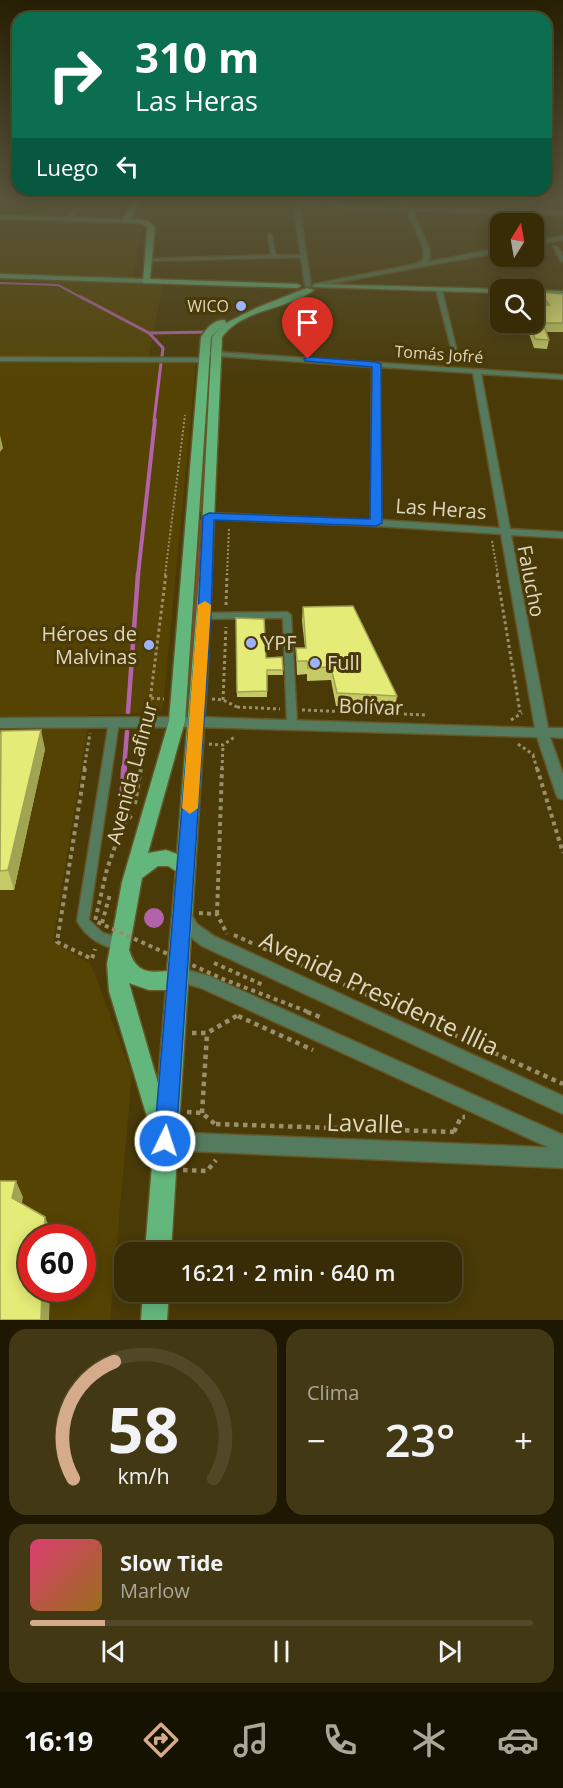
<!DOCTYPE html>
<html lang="es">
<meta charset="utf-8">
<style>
:root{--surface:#372c05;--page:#423813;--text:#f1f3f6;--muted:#aaa79a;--line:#514827;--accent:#d6ab8b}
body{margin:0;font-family:"Open Sans",sans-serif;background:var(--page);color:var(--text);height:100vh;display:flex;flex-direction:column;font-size:22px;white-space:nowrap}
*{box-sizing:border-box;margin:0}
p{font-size:20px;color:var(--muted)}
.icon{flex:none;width:33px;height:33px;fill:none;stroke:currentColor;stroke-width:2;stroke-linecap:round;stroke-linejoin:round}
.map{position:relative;height:1320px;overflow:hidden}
.details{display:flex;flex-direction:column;gap:9px;padding:9px;background:#1e1803;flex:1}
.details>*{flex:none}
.hud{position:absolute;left:12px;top:12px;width:540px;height:183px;border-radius:18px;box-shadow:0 3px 15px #0003,0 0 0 2px var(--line);background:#0b6e4f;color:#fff;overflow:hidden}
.needle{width:39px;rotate:11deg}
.tools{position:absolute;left:490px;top:213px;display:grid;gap:12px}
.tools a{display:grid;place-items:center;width:54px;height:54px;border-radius:12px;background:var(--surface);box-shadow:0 3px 15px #0003,0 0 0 2px var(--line);font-size:30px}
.speed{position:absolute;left:18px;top:1224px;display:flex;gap:12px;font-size:30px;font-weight:700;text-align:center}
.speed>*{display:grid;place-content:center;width:78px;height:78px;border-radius:50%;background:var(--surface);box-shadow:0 3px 15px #0003,0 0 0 2px var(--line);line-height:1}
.speed .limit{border:9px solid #d22;background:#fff;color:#111}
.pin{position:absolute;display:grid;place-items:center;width:51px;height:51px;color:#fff;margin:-62px -26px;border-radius:50% 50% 50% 0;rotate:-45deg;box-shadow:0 0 6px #0007}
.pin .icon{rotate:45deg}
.me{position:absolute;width:66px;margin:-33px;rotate:4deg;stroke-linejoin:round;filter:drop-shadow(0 0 4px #0008)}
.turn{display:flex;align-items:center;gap:21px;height:126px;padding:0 24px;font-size:27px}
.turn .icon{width:78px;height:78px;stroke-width:2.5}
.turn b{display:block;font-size:42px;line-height:51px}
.then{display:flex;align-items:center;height:57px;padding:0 24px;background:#0003;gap:12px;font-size:22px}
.big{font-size:45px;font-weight:600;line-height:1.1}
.details .widget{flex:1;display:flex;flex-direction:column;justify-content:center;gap:9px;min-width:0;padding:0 21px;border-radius:18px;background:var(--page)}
.details .dial{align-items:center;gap:0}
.dial svg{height:156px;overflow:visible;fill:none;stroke:var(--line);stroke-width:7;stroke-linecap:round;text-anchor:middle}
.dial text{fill:var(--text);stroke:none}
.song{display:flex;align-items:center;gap:18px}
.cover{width:72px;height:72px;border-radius:9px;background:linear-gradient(135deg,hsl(340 70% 55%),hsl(40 70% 35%))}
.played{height:6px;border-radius:3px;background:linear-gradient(90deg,var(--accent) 15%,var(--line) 15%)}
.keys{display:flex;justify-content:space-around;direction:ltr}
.heat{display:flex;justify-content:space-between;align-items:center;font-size:33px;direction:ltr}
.details .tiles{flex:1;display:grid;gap:9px;grid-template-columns:1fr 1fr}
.widget:last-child{grid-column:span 2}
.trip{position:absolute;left:114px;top:1242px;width:348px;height:60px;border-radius:18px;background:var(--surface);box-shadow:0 3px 15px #0003,0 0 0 2px var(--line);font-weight:600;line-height:60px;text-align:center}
.tab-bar{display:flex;height:96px;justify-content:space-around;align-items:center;background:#161202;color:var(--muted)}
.tab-bar .icon{width:42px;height:42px}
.tab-bar .current{color:var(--accent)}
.tab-bar b{font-size:27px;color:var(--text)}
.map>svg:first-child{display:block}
.built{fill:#544302;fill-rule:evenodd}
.green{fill:#8d483b}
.water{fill:#b462aa}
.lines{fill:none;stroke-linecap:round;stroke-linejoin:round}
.stream-far4{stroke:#b462aa;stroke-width:2}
.stream-far3{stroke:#b462aa;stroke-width:3}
.stream-far2{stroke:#b462aa;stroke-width:4}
.stream-far1{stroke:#b462aa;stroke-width:4.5}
.stream{stroke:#b462aa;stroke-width:6}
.service-casing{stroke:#645628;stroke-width:3}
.minor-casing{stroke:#645628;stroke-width:3}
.tertiary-casing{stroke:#645628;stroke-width:3}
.secondary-casing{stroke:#645628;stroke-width:3}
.primary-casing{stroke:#645628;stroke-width:3}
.path-far3{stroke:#9a8f6a;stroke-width:2;stroke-dasharray:2 2;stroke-linecap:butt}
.path-far2{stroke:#9a8f6a;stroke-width:3;stroke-dasharray:3 3;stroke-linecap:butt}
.path-far1{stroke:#9a8f6a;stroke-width:4;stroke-dasharray:4 4;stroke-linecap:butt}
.path{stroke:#9a8f6a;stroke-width:4.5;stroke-dasharray:4.5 4.5;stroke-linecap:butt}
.service{fill:#547b5d;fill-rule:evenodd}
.minor{fill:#547b5d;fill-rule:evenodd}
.tertiary{fill:#547b5d;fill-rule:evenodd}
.secondary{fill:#5e9d6f;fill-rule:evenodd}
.primary{fill:#64b77c;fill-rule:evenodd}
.path-bridge-far1{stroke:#9a8f6a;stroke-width:4;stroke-dasharray:4 4;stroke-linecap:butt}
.path-bridge{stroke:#9a8f6a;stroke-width:4.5;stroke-dasharray:4.5 4.5;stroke-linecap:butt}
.wall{fill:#c5ca66}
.shaded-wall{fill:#a0a453}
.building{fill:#e5eb77;stroke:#a0a453;stroke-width:1.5}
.route{fill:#1a73e8;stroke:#114b97;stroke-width:1.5}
.slow{fill:#f59e0b}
.poi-dot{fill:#9eb3fd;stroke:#493a07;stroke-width:2}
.labels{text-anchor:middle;stroke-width:6;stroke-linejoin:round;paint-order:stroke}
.far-poi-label{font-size:16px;fill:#dfd7bf;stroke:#493a07;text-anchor:end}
.far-street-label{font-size:16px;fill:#dfd7bf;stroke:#493a07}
.street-label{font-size:20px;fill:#dfd7bf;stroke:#493a07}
.poi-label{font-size:20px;fill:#dfd7bf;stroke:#493a07;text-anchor:start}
.near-street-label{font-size:24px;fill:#dfd7bf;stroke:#493a07}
</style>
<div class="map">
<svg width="563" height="1320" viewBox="0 0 563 1320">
<rect width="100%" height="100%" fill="#493a07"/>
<path class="built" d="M0,218L130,222L142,226L132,283L163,284L148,361L194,362L196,364L163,707L158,713L90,715L53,942L91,964L132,1074L110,1320H0ZM32,1238H82V1288H32Z"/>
<path class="green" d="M212,356L204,512H200L208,357Z
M200,520H203L191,708L187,707Z"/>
<path class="water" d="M144 918a10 10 0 1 1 20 0a10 10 0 1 1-20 0Z"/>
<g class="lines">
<path class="stream-far4" d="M0,283L58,285L84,299"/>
<path class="stream-far3" d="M81,297L149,333L163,348L162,356
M149,333L208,332
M154,421L161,363"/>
<path class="stream-far2" d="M138,575L155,420"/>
<path class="stream-far1" d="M128,712L138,574
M124,769L127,732"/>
<path class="stream" d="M121,814L124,768"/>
<defs>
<path id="service" d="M449,201H453L458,211H456Z
M270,234L272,235L275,255H304L306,256L304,257L148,261L146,260L148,259L271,255L268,235Z
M439,288L442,290L457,352L452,351L436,290Z
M287,612L291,615L297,724L295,726H289L287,724L283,618L204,619L200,616L204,613Z
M114,719L117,720L119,722L89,920L103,933L124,939L126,943L124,947C106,952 85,936 77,921L109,722L111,720Z"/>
<path id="minor" d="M79,201H84L69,221H65Z
M293,201H297L298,203L563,211V215L299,207L311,285L308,287L305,285Z
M553,246L558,247L563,255V262L560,260Z
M202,351L563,375V379L481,374L510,529L563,532V538L511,535L548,728H563V738L550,737L563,774V799L558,798L556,794L537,737L196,727L0,728V718L196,717L535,728L501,534L376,526L209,519L204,516L209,513L371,520L372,367L205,355H202ZM380,367L473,373L500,528L381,520Z
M0,357L204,358L208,360L204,362L0,361Z
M165,1132L563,1148V1168L165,1150L158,1148L156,1141L158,1134Z"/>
<path id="tertiary" d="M403,201H408L430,250L429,260L427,262L501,248V252L312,287V285L314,284L417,264L423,259L424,250Z
M519,201H524L532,224H526Z
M563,236V240L534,245V241Z
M183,909L189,911L197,924L214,936L563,1096V1114L202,946C189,936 183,931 175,916L177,911Z
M187,970L209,976L563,1135V1154L201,988L187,984L176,987L170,984L168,979L170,974Z"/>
<path id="secondary" d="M0,215L125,219L128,221L125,223L0,219Z
M0,274L146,279L149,281L146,283L0,278Z
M316,284L501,289L503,290H501V293L314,287V285Z
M534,290L563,291V295L534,294Z"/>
<path id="primary" d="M135,201H141L130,219L147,220L155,227L150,279L297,284L301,286L297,288L143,283L147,228L142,224L121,221Z
M307,288L314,290C288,310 243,308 222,337L207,680L171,1252H145L154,1140L109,991L107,964L122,882L169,721L201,337C207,328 214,319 225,320L226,323L256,308ZM221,327L212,337L200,566L177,854L166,850L148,853L185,721L211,337ZM158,866H168L176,871L167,971C147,973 136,972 129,950L142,878ZM129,983L149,990H166L158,1083Z
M143,1292H169L167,1320H141Z"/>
</defs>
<use href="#service" class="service-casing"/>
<use href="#minor" class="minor-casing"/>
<use href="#tertiary" class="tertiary-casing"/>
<use href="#secondary" class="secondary-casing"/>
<use href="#primary" class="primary-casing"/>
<path class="path-far3" d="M492,541L498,575
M165,575L185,415
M227,575L229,528"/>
<path class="path-far2" d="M497,574L520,712
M226,605L227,574
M151,698L164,699
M212,699L223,700L237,707
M223,700L226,627
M237,707L280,709
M149,709L166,574
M302,710L427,715
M511,720L522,713
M209,744L223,745L236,736
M518,744L534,755
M533,755L537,769
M84,769L90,733
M140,769L146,734
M222,769L223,745"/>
<path class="path-far1" d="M85,768L57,942L92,959L95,949
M537,768L563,853
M135,804L141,768
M123,824L134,813
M199,913L217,914L227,934
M217,914L222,768
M102,923L110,894
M234,935L407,1013
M214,963L263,985"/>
<path class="path" d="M404,1012L563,1084
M238,1016L313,1050
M192,1033H207L238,1015
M187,1112L202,1113L215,1124
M202,1113L207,1034
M216,1124L454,1132
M454,1132L461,1117H465
M183,1170L207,1171L216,1160"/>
<use href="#service" class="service"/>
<use href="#minor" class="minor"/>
<use href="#tertiary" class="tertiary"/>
<use href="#secondary" class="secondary"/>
<use href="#primary" class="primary"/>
<path class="path-bridge-far1" d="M123,824L107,869L95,921L223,979L311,1013"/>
<path class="path-bridge" d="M307,1012L320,1017"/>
</g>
<path class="wall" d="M540,292L563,294V332H546L549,340L547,349L534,348L525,322H534L542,305L538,300Z
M303,607L397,696L395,709L336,706L331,680L307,681V674L297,675L296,648H305L302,621Z
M236,618L266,658L282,657L283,675H267V697H237Z
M0,733L45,749L14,890H0Z"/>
<path class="shaded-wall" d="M0,435L3,448L0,452Z
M41,730L45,749L14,890L8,870Z
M16,1181L23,1197L20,1214L12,1198Z
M45,1217L52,1233V1238H44Z
M42,1288H50L49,1320H41Z"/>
<path class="building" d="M540,292L563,294V323H543L549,340L535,339L530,322H534V305H549Z
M353,606L397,696L337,693L331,667L308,668L307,661H297L296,648H306L303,607Z
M236,618L264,619L266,658L282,657L283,670H267V691L237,692Z
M41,730L8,870L0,871L1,731Z
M0,1181H16L12,1198L45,1217L44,1238H32V1288H42L41,1320H0Z"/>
<linearGradient id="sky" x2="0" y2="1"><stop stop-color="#282004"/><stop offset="0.52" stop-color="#59553c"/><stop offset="1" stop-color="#59553c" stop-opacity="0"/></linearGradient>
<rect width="563" height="385" fill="url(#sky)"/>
<path class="route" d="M308,357L376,362L381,364L382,523L376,526L214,520L211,616L176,1141L173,1149L165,1152L157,1149L154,1141L198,616L203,516L209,513L370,519L372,367L305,361L304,359Z"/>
<path class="slow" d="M205,601L211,605L198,808L190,814L182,808L198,605Z"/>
<g class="poi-dot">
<circle cx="241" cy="306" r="6"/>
<circle cx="251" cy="643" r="6"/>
<circle cx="149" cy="645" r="6"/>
<circle cx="315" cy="663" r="6"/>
</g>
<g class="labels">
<g class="far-poi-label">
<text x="229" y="312">WICO</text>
</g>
<g class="far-street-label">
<text transform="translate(439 354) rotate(4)" y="6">Tomás Jofré</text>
</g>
<g class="street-label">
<text transform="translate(441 509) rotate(4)" y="7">Las Heras</text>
<text transform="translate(531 581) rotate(79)" y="7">Falucho</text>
<text transform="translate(371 707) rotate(2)" y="7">Bolívar</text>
<text transform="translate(132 773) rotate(-75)" y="7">Avenida Lafinur</text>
</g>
<g class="poi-label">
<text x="137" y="641" text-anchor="end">Héroes de<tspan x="137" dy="23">Malvinas</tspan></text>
<text x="263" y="650">YPF</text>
<text x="327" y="670">Full</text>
</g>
<g class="near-street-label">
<text transform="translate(379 994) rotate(25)" y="8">Avenida Presidente Illia</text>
<text transform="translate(365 1124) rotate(2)" y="8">Lavalle</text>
</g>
</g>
</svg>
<div class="tools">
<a><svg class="needle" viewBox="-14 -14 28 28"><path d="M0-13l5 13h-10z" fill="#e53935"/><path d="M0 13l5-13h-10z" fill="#aaa79a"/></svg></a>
<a><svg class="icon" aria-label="search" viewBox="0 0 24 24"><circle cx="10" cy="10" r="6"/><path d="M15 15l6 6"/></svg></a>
</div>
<div class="speed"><div class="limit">60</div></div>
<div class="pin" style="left:308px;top:359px;background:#d93025"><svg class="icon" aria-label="arrive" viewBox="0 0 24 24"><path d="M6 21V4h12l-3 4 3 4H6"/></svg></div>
<svg class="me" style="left:165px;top:1141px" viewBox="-20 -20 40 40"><circle r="17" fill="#1a73e8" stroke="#fff" stroke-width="3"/><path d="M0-11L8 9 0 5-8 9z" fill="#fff"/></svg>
<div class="trip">16:21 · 2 min · 640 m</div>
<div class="hud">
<div class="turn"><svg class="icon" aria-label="right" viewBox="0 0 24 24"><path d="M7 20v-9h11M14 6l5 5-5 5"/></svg><div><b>310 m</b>Las Heras</div></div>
<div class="then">Luego<svg class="icon" aria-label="left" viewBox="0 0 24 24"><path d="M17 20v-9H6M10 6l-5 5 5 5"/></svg></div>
</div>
</div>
<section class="details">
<div class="tiles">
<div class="widget dial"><svg viewBox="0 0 100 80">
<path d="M14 69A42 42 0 1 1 86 69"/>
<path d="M14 69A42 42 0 0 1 35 9" stroke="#d6ab8b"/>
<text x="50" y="56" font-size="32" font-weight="700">58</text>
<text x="50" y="72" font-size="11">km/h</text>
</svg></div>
<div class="widget"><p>Clima</p>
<div class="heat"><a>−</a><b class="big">23°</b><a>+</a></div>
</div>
<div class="widget">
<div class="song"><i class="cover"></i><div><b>Slow Tide</b><p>Marlow</p></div></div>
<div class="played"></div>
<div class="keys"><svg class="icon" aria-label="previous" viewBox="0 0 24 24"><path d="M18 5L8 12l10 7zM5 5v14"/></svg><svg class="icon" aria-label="pause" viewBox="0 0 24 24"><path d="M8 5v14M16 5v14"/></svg><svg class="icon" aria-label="next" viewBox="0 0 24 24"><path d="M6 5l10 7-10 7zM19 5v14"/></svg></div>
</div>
</div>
</section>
<nav class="tab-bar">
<b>16:19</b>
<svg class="icon current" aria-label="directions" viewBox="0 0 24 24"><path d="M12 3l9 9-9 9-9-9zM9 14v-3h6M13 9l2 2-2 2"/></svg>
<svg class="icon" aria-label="music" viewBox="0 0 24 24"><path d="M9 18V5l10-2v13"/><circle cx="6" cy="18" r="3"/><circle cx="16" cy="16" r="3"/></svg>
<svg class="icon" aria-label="phone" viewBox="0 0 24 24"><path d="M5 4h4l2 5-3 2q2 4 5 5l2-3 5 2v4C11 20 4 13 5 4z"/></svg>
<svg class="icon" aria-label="climate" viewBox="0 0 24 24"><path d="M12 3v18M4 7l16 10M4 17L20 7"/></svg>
<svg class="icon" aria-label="car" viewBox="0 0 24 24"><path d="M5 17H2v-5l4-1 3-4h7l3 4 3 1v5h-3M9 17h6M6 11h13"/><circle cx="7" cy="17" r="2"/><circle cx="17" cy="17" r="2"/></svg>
</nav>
